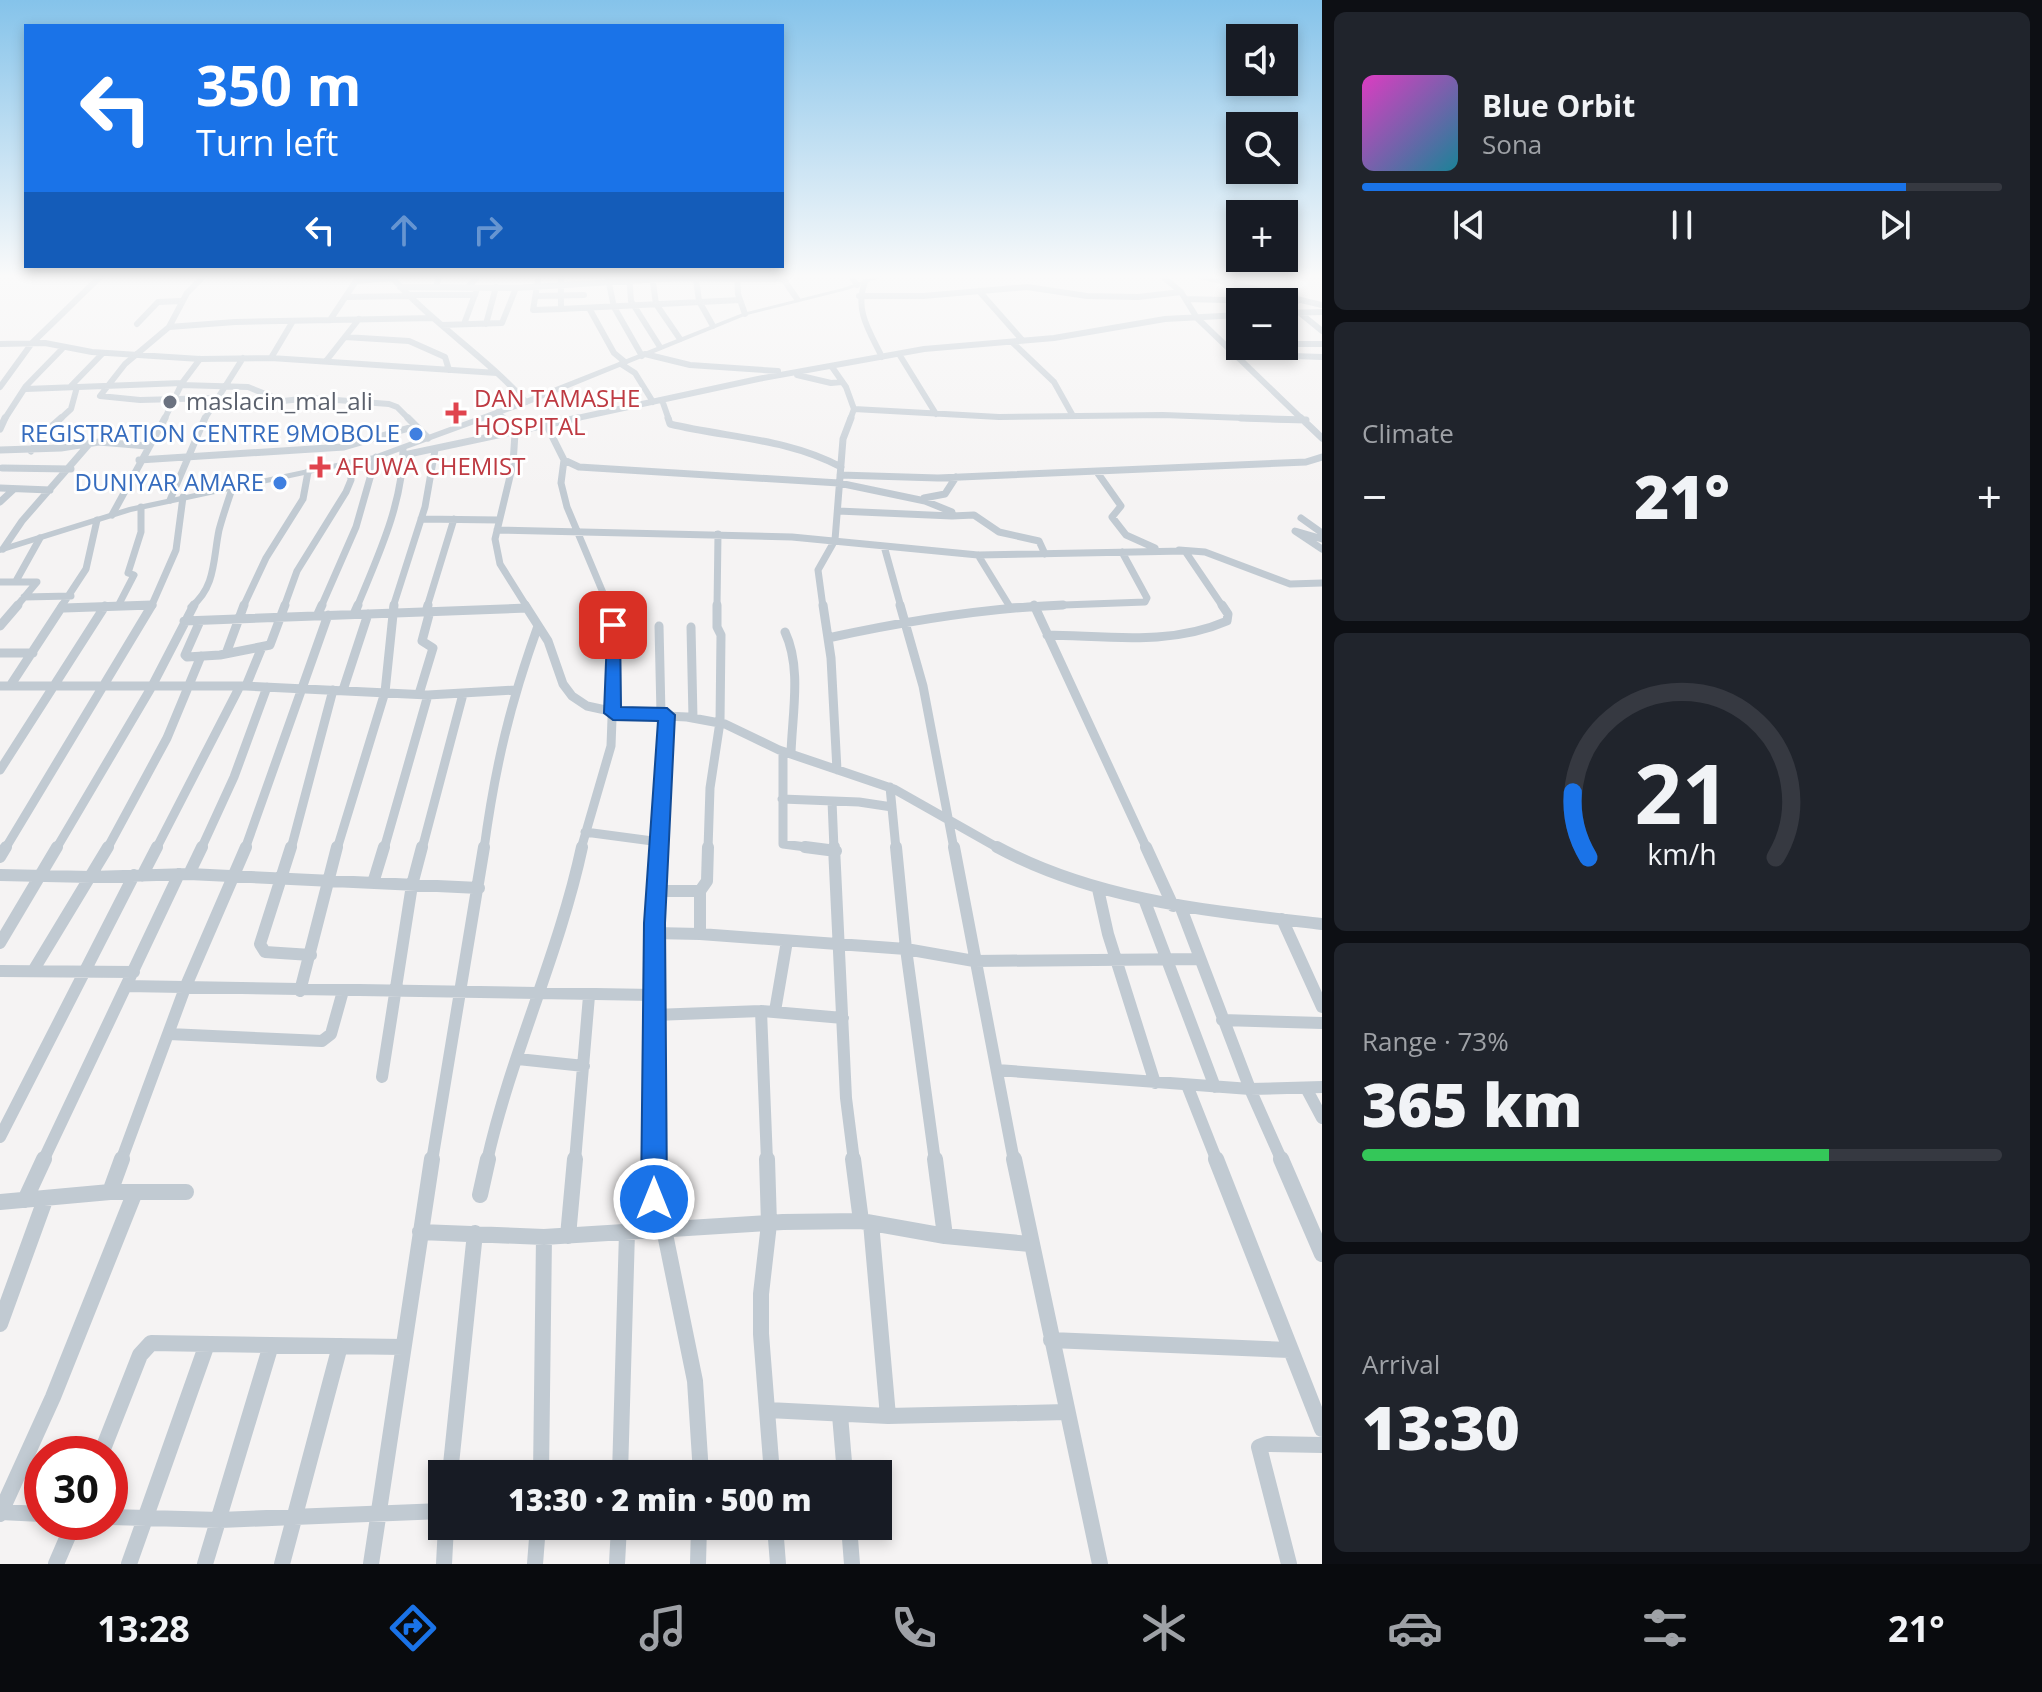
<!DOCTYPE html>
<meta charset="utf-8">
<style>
:root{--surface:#171b24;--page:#20242c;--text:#f1f3f6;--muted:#9ea1a6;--line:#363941;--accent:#1a73e8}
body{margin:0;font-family:"Open Sans",sans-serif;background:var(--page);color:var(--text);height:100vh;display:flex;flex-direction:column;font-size:30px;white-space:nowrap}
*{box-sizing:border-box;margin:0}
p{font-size:26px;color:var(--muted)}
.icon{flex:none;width:44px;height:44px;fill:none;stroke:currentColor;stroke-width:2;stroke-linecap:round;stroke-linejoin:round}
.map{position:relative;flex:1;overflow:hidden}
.details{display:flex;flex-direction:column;gap:12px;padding:12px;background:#0d0f14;width:720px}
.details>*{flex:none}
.hud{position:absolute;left:24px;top:24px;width:760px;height:244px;border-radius:0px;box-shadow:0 4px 12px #0003;background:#1a73e8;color:#fff;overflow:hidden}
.tools{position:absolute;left:1226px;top:24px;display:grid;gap:16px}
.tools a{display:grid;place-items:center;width:72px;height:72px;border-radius:0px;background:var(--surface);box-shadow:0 4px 12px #0003;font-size:40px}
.speed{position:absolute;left:24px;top:1436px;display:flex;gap:16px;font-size:40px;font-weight:700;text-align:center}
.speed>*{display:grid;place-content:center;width:104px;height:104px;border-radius:50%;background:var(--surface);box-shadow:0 4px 12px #0003;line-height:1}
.speed .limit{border:12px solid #d22;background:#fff;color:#111}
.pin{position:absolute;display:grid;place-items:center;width:68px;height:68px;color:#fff;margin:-34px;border-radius:16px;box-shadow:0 4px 12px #0006}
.me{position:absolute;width:88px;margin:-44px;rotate:0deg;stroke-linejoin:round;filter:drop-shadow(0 0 6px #0008)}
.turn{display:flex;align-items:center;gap:28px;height:168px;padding:0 40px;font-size:36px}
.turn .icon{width:104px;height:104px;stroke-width:2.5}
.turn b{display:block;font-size:56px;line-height:68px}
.lanes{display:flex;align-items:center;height:76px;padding:0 40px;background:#0003;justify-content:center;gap:40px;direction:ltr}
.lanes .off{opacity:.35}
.big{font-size:60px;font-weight:800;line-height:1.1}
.details .widget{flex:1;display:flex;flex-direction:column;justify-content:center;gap:12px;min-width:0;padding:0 28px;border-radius:12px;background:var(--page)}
.details .dial{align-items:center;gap:0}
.dial svg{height:208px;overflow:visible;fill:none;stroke:var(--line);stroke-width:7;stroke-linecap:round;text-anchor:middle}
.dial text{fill:var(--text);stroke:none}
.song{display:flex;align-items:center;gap:24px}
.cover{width:96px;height:96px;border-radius:12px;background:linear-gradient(135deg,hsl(310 70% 55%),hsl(190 70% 35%))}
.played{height:8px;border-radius:4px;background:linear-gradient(90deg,var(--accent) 85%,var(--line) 85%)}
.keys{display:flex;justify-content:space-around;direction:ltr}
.heat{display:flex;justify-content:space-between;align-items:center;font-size:44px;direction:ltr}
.charge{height:12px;border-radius:6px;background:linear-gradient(90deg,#34c759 73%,var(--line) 0)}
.trip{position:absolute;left:428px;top:1460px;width:464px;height:80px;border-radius:0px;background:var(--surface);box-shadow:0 4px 12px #0003;font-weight:800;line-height:80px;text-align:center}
.tabs{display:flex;height:128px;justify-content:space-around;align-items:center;background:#090b0e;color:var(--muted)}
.tabs .icon{width:56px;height:56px}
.tabs .on{color:var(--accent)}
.tabs b{font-size:36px;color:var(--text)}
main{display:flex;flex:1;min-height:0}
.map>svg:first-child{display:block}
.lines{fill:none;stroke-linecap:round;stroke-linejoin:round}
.minor-far4{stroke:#c1cad2;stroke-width:6}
.minor-far3{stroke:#c1cad2;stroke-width:7}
.minor-far2{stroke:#c1cad2;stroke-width:9}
.minor-far1{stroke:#c1cad2;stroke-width:12}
.minor{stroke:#c1cad2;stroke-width:16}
.tertiary{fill:#c1cad2;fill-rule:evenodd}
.route{fill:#1a73e8;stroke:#114b97;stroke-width:2}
.worship-dot{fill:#6b7280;stroke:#fff;stroke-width:3}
.health-dot{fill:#e0444e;stroke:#fff;stroke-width:3}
.shop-dot{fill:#3f7fe0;stroke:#fff;stroke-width:3}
.labels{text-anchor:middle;stroke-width:6;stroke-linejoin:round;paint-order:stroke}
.far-health-label{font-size:24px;fill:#be3a42;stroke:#fff;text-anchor:start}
.far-worship-label{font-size:24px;fill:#5b616d;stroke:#fff;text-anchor:start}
.far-shop-label{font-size:24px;fill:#366cbe;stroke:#fff;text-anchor:end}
</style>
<main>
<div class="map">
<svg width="1322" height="1564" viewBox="0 0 1322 1564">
<rect width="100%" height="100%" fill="#f5f3f3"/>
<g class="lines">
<path class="minor-far4" d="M206,274L187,293L169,327L125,364L100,396L140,400L215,398
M389,274C430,322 484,355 526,402
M539,274L533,310L563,309
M561,274V309L740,300
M607,274L614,307L642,356
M629,274L631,301L660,347
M737,274L738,294L745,314
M850,274L857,285
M1160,274L1181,292L1197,318L1303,420
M1192,274L1322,305
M652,276L656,304L680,339
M696,279L699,301L713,326
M865,282C854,310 870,332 882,357
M400,287L516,288L678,278L780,279L784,280L797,299
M436,287L440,274
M468,287L480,274
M979,291L1023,341
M409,295H475
M536,296L584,295
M859,296H923L1027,287L1087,296L1138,297L1181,292
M346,297L410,296
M1186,299L1296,302
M589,308L614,353L625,362
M1284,313L1322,312
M1300,313L1322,331
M330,320L356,281L392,278
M137,324L158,302L181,301
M464,324L477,289
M486,324L496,287
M442,325L502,323L516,288
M169,327L235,322L433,318
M345,337L409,341L445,357L449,370
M1012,342L1054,382L1073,416
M0,344L45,343L92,352L200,359L271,358L497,373
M1284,344H1322
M645,354L690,365L778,371
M899,354L936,414
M1237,354L1322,357
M271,358L293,321
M326,361L359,319
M621,364L635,373L653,402
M832,367L846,387L854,409L850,420
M797,375L831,383L842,382
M181,385L248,387L283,401L310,398L389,404L397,407L410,420
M0,387L32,343L103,274
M70,387L103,353
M26,389L182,383
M662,400L669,420
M854,409L999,417L1163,415L1298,420
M498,412L504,420
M4,420L26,386L62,349
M59,420L71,409L77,387
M164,420L182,383L200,359
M204,420L243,358
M568,420L758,379L924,349L1054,338L1165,319L1240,315"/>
<path class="minor-far3" d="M408,418L428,438
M503,418L515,433L513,464L495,539L500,564L527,607
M668,418L670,424C728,438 787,438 841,467
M1241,418L1306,420
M1301,418L1322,438
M547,426L564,460L561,483L567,507L609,607
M0,429L5,418
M0,450L61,448L99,442L147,446
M31,451L44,433L61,418
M404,455L578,418
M139,460L344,447L416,426
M564,460L579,467L839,483L925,501L952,512V516L838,511
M2,468L71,469
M1097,472L1121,506L1112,517L1126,535L1155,548
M840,475L938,478L1306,462L1322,457
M0,488L50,490
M924,498L945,494L956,477
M170,500L205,418
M0,502L14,489
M112,515L165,418
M952,516L974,515L999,532L1039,541L1045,554
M1301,518L1322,533
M421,519L498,520
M497,530L792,537L978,555L1185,551
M1322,539L1295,531L1322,549
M884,546L901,607
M3,549L22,521L90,443
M1179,550L1205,552L1290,584L1322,583
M1185,551L1223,607
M978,555L1010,607
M16,581L40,538
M0,582H37L16,607
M24,597L71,596
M118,606L134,575L128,573L141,532V507
M61,607L86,569L97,520
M93,607L153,605
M151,607L176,550L183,497
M191,607C216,587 213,559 219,530C223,515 228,501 233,486
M243,607L266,558L303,499L308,472
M284,607L297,571L346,492L351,480L350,463
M321,607L356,527L376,457
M357,607C377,558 403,504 403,450
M393,607L425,507L435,450
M427,607L454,519
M717,607L718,534
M823,607L818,570L835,540L843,439L851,418
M1010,607L1145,602L1147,598L1122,552"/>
<path class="minor-far2" d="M525,605L548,641L563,684L572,696L587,706L624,714L687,717L725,724L779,750L894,789L1000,849
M823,605L831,658L837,770
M900,605L923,686L954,849
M1034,605L1147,849
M64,608L152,605
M426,612L428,605
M354,614L358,605
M317,616L322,605
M184,621L527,608
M200,621L185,655L187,657L220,655L270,645L285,605
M0,626L18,605
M659,626L661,714
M691,627L693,718
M785,632C802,668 792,715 791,754
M1047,635C1108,636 1170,646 1227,621L1228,614L1222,605
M828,638C906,621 983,608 1063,605
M227,651L244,605
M0,653H33
M0,686H246L428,695L515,690
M10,686L63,605
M246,686L262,647
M343,690L368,614
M419,694L433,648L422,641L430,611
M783,752V844L821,849
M0,770L105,606
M890,787L896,849
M782,799L859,802L892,807
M832,801L834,849
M585,832L660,842
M5,849L152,605
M56,849L151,688L194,605
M107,849L167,738L201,656
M156,849L240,686
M201,849L234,777L267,687
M245,849L328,615
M291,849L333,690
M337,849L385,692L394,605
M384,849L428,695
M422,849L463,694
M484,849C495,767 510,704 538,626
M581,849L611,746L615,637L609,605
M659,849L667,715
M708,849L710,788L720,722L721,635L717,627V605"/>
<path class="minor-far1" d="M291,847L260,944L265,952L311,955
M805,847L836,851
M834,847L846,1098L854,1161
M896,847L906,949L935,1161
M954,847L1014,1161
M997,847C1097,901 1211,911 1322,924
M1146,847L1173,906
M0,857L6,847
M189,874L202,847
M0,875L91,877L189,874L479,888
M142,876L157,847
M373,883L384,847
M1098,889L1108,934L1155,1083
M657,891H700L707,881L708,847
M1144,899L1215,1087
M1181,908L1250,1089L1282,1161
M1282,919L1322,1007
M654,933L700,934V891
M700,934L906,949L974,961L1200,959
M0,943L57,847
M0,971L134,972
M33,971L108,847
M126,986L654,995
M300,991L337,847
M761,1011L767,1161
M775,1011L787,941
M654,1015L761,1011L843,1018
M1222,1020L1322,1023
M169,1034L322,1041L331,1034L343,991
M518,1059L584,1066
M997,1070L1250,1089L1322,1087
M382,1077L412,885L422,847
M1187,1085L1217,1161
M1306,1088L1322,1118
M0,1137L134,875
M43,1161L179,874
M121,1161L185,988L246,847
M432,1161L484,847
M487,1161C511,1054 559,954 582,847
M575,1161L589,996
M654,1161V923L659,847"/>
<path class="minor" d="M654,1159V1230
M767,1159L769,1224L761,1294V1334L772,1474
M853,1159L861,1221
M935,1159L945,1236
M1014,1159L1100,1564
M1216,1159L1322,1429
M1281,1159L1322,1254
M110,1192L122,1159
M480,1195L488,1159
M25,1200L44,1159
M0,1202L110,1192H186
M871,1223L888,1416
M664,1229L695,1381L701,1474
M420,1232L544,1237L783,1222L861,1221L945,1236L1030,1244
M568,1236L575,1159
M0,1324L45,1200
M1051,1340L1290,1350
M768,1410L888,1416L1067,1412
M840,1415L845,1474
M101,1454L140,1355L151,1343L403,1347
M450,1474L475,1233
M541,1474L544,1237
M620,1474L627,1232
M0,1512L42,1514
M0,1514L53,1397L135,1192
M110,1517L220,1520L442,1511
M775,1526L778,1564
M849,1526L852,1564
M56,1564L74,1522
M129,1564L207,1344
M205,1564L271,1345
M282,1564L340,1346
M371,1564L432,1159
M444,1564L446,1526
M535,1564L538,1526
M617,1564L619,1526
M698,1564L699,1526
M1289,1564L1259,1447L1267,1444L1322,1445"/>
<path class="tertiary" d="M882,274H890L847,290L747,315L529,404L379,459L131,512L0,553V547L129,507L374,455L523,400L743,313L843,288Z"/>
</g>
<linearGradient id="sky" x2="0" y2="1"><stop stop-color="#85c3ea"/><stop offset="0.56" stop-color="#fafafa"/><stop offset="1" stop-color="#fafafa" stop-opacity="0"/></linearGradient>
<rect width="1322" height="493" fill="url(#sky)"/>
<path class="route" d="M613,620L620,625L621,707L667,708L675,715L665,923L667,1199L663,1208L654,1212L645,1208L641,1199L644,923L658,721L613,720L604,713L607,637L605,625Z"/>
<circle class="worship-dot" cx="170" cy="402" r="8"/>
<g class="health-dot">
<path d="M452 401h8v8h8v8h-8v8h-8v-8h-8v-8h8z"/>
<path d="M316 455h8v8h8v8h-8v8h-8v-8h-8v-8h8z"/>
</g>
<g class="shop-dot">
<circle cx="416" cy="434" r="8"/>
<circle cx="280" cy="483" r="8"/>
</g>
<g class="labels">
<g class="far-health-label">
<text x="474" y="407">DAN TAMASHE<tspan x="474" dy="28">HOSPITAL</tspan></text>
<text x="336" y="475">AFUWA CHEMIST</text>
</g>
<g class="far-worship-label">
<text x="186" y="410">maslacin_mal_ali</text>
</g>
<g class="far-shop-label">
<text x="400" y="442">REGISTRATION CENTRE 9MOBOLE</text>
<text x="264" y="491">DUNIYAR AMARE</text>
</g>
</g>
</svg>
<div class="tools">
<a><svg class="icon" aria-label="sound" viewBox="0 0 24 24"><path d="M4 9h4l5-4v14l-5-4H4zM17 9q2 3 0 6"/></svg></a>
<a><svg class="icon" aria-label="search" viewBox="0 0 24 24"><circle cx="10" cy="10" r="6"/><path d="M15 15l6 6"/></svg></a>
<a>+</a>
<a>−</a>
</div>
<div class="speed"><div class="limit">30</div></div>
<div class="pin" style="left:613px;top:625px;background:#d93025"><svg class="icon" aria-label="arrive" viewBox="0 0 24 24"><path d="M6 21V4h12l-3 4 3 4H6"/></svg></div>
<svg class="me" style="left:654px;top:1199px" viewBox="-20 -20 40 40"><circle r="17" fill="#1a73e8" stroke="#fff" stroke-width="3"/><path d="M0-11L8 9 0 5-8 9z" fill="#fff"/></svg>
<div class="trip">13:30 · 2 min · 500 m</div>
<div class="hud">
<div class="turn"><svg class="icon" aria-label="left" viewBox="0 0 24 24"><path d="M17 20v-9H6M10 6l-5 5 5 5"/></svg><div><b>350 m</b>Turn left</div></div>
<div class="lanes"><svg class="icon" aria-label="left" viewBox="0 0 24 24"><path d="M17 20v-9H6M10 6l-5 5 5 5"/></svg><svg class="icon off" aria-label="ahead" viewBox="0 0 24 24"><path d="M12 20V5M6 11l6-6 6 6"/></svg><svg class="icon off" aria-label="right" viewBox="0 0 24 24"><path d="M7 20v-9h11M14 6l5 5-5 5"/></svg></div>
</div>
</div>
<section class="details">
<div class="widget">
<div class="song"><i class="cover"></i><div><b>Blue Orbit</b><p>Sona</p></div></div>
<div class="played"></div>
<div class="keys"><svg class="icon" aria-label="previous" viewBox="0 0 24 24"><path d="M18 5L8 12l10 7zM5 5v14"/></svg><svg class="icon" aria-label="pause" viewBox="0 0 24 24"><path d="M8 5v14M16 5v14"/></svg><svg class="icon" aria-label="next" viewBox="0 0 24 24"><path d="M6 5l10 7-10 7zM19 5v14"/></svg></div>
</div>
<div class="widget"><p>Climate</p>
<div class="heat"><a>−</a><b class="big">21°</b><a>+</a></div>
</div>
<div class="widget dial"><svg viewBox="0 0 100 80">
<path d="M14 69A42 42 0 1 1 86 69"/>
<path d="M14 69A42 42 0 0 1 8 44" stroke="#1a73e8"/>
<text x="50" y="56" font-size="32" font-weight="700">21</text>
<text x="50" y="72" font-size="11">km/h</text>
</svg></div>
<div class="widget"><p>Range · 73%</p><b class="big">365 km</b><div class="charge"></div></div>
<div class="widget"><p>Arrival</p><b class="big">13:30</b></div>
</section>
</main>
<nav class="tabs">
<b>13:28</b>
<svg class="icon on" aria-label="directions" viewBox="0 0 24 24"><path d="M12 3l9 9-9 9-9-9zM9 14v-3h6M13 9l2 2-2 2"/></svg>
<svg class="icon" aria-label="music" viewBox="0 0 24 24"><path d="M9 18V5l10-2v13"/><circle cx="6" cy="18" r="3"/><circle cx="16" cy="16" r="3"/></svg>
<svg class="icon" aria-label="phone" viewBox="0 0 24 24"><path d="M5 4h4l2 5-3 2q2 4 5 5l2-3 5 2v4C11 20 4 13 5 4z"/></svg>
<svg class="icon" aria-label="climate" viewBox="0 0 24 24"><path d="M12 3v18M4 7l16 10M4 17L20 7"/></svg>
<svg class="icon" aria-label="car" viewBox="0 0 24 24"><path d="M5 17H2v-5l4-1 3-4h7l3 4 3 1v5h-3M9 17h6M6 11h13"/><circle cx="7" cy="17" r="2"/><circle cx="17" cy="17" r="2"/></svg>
<svg class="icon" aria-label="filters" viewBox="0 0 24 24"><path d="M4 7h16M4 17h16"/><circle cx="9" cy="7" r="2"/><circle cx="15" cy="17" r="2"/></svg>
<b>21°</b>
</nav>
